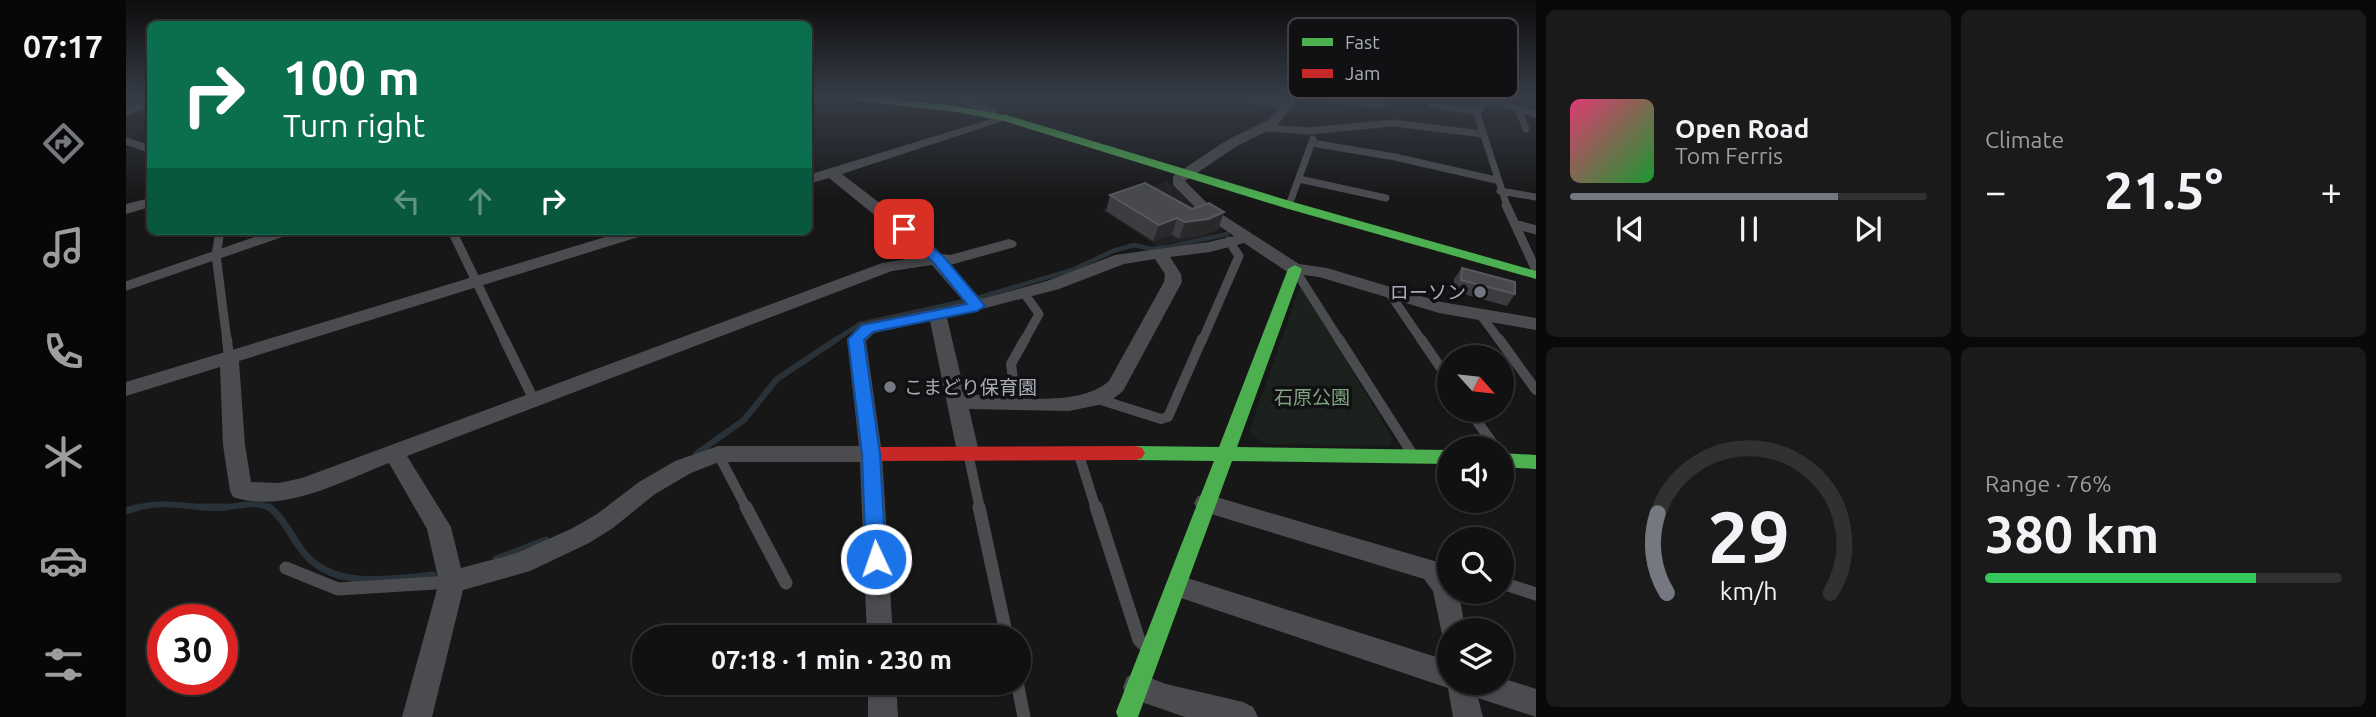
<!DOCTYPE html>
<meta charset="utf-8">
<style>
:root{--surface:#111;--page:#1a1a1a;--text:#f1f3f6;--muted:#9c9d9f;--line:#303131;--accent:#757880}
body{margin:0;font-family:Ubuntu,"Noto Sans JP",sans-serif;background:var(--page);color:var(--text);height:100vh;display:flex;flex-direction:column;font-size:26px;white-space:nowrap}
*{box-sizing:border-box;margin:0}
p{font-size:23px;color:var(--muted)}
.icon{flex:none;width:38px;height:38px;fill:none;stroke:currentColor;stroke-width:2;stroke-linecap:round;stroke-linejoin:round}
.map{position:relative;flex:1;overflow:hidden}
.side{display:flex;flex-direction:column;gap:10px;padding:10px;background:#090909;width:840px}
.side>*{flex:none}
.guide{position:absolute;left:21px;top:21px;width:665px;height:214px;border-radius:10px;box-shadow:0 2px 5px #0004,0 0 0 2px var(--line);background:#0b6e4f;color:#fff;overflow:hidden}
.needle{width:46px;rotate:117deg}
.buttons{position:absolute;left:1311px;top:345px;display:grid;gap:14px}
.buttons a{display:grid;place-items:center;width:77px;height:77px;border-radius:50%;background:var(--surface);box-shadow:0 2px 5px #0004,0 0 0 2px var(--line);font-size:35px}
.speed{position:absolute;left:21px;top:604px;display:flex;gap:14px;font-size:35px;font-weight:700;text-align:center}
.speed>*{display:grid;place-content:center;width:91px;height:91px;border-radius:50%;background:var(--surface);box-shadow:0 2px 5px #0004,0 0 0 2px var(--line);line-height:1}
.speed .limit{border:10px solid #d22;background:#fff;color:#111}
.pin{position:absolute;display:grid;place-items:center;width:60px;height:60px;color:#fff;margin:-30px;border-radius:14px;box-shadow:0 4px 10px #0006}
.me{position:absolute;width:77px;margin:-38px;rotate:357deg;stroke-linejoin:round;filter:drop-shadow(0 0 5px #0008)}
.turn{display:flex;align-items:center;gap:24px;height:147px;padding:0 21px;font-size:32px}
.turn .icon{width:91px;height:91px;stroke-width:2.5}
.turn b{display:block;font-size:49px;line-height:60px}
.lanes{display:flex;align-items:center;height:66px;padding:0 21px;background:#0003;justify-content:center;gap:35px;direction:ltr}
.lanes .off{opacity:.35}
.big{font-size:52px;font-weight:600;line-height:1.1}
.side .tile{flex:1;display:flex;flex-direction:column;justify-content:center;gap:10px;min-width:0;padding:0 24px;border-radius:10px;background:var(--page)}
.side .dial{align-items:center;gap:0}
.dial svg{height:182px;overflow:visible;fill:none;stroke:var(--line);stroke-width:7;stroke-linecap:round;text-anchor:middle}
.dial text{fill:var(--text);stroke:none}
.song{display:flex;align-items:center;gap:21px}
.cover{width:84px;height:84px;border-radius:10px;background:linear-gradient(135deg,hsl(340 70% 55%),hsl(130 70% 35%))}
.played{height:7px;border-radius:4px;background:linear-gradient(90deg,var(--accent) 75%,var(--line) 75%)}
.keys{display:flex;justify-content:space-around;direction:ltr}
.heat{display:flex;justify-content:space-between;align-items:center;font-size:38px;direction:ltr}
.charge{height:10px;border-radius:5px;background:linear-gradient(90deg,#34c759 76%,var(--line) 0)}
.side .tiles{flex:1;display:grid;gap:10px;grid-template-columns:repeat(2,1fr)}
.trip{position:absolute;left:506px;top:625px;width:399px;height:70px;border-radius:35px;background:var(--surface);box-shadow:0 2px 5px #0004,0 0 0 2px var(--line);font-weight:600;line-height:70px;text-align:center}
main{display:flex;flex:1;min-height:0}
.tabs{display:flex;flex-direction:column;width:126px;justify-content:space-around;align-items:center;background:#070707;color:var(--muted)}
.tabs .icon{width:49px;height:49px}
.tabs .current{color:var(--accent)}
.tabs b{font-size:32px;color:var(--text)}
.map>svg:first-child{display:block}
.built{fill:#212124}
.green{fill:#1b211c}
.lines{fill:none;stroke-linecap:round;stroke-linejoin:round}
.stream-far2{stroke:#2a3239;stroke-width:4.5}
.stream-far1{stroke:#2a3239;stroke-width:6}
.stream{stroke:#2a3239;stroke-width:7}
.lane-far3{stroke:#4b4c50;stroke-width:7}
.lane-far2{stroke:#4b4c50;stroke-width:9}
.lane-far1{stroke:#4b4c50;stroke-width:10}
.lane{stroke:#4b4c50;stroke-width:13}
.street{fill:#4b4c50;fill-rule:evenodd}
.fast{fill:#4caf50;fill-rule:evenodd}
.jam{fill:#c62828;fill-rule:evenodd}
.wall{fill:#3c3d40}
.shaded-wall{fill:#28292a}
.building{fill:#48494d;stroke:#57595e;stroke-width:2}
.route{fill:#1a73e8;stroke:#114b97;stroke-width:2}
.poi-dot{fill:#757880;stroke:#111113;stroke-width:2.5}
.labels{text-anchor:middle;stroke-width:7;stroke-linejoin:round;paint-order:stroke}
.poi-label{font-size:19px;fill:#a8adb8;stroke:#111113;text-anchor:end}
.park-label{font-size:19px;fill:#7fa381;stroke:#111113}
.key{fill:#111113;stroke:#3e4045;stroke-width:2}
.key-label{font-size:19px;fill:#a8adb8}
</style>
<main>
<nav class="tabs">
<b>07:17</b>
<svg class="icon current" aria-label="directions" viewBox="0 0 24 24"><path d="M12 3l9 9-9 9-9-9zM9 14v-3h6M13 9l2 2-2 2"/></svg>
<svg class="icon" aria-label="music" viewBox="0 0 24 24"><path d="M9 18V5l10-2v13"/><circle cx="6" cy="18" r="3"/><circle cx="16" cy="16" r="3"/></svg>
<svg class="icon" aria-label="phone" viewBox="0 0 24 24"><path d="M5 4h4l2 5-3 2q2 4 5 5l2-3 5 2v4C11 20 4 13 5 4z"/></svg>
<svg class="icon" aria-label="climate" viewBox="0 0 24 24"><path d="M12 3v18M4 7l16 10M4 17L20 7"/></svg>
<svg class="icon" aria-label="car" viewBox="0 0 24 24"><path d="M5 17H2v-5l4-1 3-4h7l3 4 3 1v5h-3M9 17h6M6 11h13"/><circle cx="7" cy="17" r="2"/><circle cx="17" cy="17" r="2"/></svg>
<svg class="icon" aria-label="filters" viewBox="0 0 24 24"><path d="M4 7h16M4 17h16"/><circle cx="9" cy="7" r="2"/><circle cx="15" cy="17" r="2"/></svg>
</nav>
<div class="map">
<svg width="1410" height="717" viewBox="0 0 1410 717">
<rect width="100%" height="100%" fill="#171717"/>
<path class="built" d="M1041,181L1063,200L1098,229L1077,237L1031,246L976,210Z"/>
<path class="green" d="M1175,284L1267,439L1264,446L1138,444L1123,432Z"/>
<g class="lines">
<path class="stream-far2" d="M851,298L946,270L987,251L1008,245L1025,249L1042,247L1101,234
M708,341L734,324L839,301"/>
<path class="stream-far1" d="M570,454L618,420L651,379L711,339
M8,509C37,499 61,508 91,508C109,508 128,499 145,509"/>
<path class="stream" d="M75,507H101
M143,507C159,519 166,539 179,554C209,590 266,579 307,575
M0,511L13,507
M370,559L420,540"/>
<path class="lane-far3" d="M1121,98L1162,106
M1194,98L1256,105
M1360,100L1351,114L1381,206
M682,103L697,98
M1304,104L1352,112
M1392,109L1400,129
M1140,128L1183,131L1267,123L1357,134
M1186,143L1269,157L1370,180
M1173,179L1260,198
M1374,191L1410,197
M1163,205L1187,139"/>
<path class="lane-far2" d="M1380,205L1410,270
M1389,224L1410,230
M94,231L90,255L101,341
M326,231L379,341
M1169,270L1214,341
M0,286L160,231
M1264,294L1296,341
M1354,314L1374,341
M898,341L913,314L898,293
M1076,341L1113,256L1103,241"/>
<path class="lane-far1" d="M101,339L103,359
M378,339L408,400
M1213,339L1287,455
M1295,339L1323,380
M1373,339L1410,390
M972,399L1035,419L1042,417L1076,339
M890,402L885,364L899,339
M1343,410L1370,448
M842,453L854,509
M592,454L621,509
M953,455L970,509"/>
<path class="lane" d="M620,507L660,583
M853,507L881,637
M970,507L1013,640L1018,645
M160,568L212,589L325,582
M1376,583L1410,594
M891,682L898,717"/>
<path class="street" d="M824,98H840L870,108L871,117L880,114L886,118L716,174L803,241L815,254L824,255L883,239L889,241L891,244L889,247L824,265L855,299L921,281L989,255L1083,242L1108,236L1076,214L1047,185V176L1101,140L1142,120L1161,98H1173L1151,126L1111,146L1059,181L1086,208L1173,264L1201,268L1315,302L1410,318V330L1313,313L1193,277L1163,273L1118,243L1084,252L1044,257L1055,274L1056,282L997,391L982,403L943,411L843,409L853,452L850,458L842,460L834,458L831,452L804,321L748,333L740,341L756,454L767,637H741L734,462H593L565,473L529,494L487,528L463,543L404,571L337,590L306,717H276L313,582L301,529L263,463C216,481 158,514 107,497L104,491L97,445L94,367L0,396V382L499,231H524L522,234L113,361L119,445L125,482L153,483L176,478L756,263L799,256L703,178L682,184V175L865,119L860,113ZM1029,259L1039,274L1038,282L983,381C952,409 879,396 839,394L821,318L933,289L998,264ZM806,265L839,303L735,324L721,339L733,446H592L549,461L513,482L471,514L445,529L391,553L335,568L325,527L281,456L766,271Z
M1349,98H1366L1410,110V118Z
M24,99V107L0,115V107Z
M0,137L24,145V153L0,145Z
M24,198V207L0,214V204Z
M1080,494L1315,563L1323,573V592H1333L1339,630H1323V641L1317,639L1307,591L1298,579L1072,510L1068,503L1072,496Z
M1052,575L1323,661V682H1376V678L1410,689V717L1352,698L1357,717H1327L1322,688L1043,594L1039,586L1043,578Z
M1011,673L1040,684L1117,702L1127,707L1132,717H1059L1001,697L997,687L1001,677Z
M742,682H770L772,717H742Z"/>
<path class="fast" d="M730,98H757L831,106L884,116L1167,202L1410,271V279L1159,208L878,121L831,112L735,101Z
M1169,265L1176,269L1111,447L1323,450V464L1106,461L1012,717H992L990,712L1088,461L1010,460L1004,458L1001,453L1004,448L1010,446L1093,447L1162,269Z
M1376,453L1410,455V469L1376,467Z"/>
<path class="jam" d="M1010,446L1016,448L1019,453L1016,458L1010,460L745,461L739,459L736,454L739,449L745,447Z"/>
</g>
<path class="wall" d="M984,195L1066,209L1098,212L1092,229L1076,235L1053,239L1046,235L1027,241L980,211Z
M1336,268L1389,294L1381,306L1327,291L1328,279Z"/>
<path class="shaded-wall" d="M1098,212L1092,229L1076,235L1053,239L1059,222Z
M1051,218L1046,235L1027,241L1033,225Z"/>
<path class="building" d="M1019,183L1066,209L1083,203L1098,212L1082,219L1059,222L1051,218L1033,225L984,195Z
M1336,268L1389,282V294L1335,280Z"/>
<linearGradient id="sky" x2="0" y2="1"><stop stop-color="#0d0d0d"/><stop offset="0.49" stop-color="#363c47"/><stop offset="1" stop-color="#363c47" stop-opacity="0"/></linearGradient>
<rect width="1410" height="198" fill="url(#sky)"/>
<path class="route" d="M778,226L817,256L859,306L851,311L747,332L738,340L754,454L760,559L757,565L750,567L743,565L740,559L736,454L722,339L736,325L841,304L807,262L774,232V227Z"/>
<g class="poi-dot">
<circle cx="1354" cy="292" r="7"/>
<circle cx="764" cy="387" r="7"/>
</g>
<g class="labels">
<g class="poi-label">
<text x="1340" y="299">ローソン</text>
<text x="778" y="394" text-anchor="start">こまどり保育園</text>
</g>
<g class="park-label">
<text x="1186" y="404">石原公園</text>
</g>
</g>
<rect x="1162" y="18" width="230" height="80" rx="10" class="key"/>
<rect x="1176" y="38" width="31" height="8" fill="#4caf50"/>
<rect x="1176" y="69" width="31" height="9" fill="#c62828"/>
<g class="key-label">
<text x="1219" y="49">Fast</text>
<text x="1219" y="80">Jam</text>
</g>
</svg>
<div class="buttons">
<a><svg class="needle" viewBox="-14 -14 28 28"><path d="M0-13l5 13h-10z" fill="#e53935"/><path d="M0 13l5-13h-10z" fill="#9c9d9f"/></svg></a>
<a><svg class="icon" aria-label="sound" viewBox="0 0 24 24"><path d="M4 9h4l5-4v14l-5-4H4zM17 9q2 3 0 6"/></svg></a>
<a><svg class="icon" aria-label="search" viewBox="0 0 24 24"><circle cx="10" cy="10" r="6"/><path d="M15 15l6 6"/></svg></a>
<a><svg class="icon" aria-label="layers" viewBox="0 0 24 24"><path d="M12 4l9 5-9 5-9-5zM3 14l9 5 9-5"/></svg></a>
</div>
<div class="speed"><div class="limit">30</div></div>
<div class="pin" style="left:778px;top:229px;background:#d93025"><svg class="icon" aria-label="arrive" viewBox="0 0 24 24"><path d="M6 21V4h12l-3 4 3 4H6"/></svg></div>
<svg class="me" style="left:750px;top:559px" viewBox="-20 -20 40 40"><circle r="17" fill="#1a73e8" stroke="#fff" stroke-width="3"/><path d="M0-11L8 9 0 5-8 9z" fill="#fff"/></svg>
<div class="trip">07:18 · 1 min · 230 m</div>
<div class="guide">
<div class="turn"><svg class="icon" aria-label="right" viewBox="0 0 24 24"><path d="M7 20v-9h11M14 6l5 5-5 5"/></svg><div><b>100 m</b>Turn right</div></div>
<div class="lanes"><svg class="icon off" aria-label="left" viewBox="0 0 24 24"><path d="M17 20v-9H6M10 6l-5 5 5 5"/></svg><svg class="icon off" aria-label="ahead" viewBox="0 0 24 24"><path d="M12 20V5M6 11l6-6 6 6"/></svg><svg class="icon" aria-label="right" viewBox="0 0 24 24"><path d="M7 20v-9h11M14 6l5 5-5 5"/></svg></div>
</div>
</div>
<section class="side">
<div class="tiles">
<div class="tile">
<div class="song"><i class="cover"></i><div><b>Open Road</b><p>Tom Ferris</p></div></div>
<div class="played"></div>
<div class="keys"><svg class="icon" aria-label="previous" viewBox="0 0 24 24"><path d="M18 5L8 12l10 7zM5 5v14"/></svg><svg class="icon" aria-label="pause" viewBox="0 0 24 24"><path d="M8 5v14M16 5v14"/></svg><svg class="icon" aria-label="next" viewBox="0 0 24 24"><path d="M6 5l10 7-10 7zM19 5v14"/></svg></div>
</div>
<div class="tile"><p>Climate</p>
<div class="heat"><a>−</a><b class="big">21.5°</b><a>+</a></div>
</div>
<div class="tile dial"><svg viewBox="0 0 100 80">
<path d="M14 69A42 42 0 1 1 86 69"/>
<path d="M14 69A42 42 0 0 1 10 34" stroke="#757880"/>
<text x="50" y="56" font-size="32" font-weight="700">29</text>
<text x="50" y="72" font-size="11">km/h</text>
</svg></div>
<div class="tile"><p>Range · 76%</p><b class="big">380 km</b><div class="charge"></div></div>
</div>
</section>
</main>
